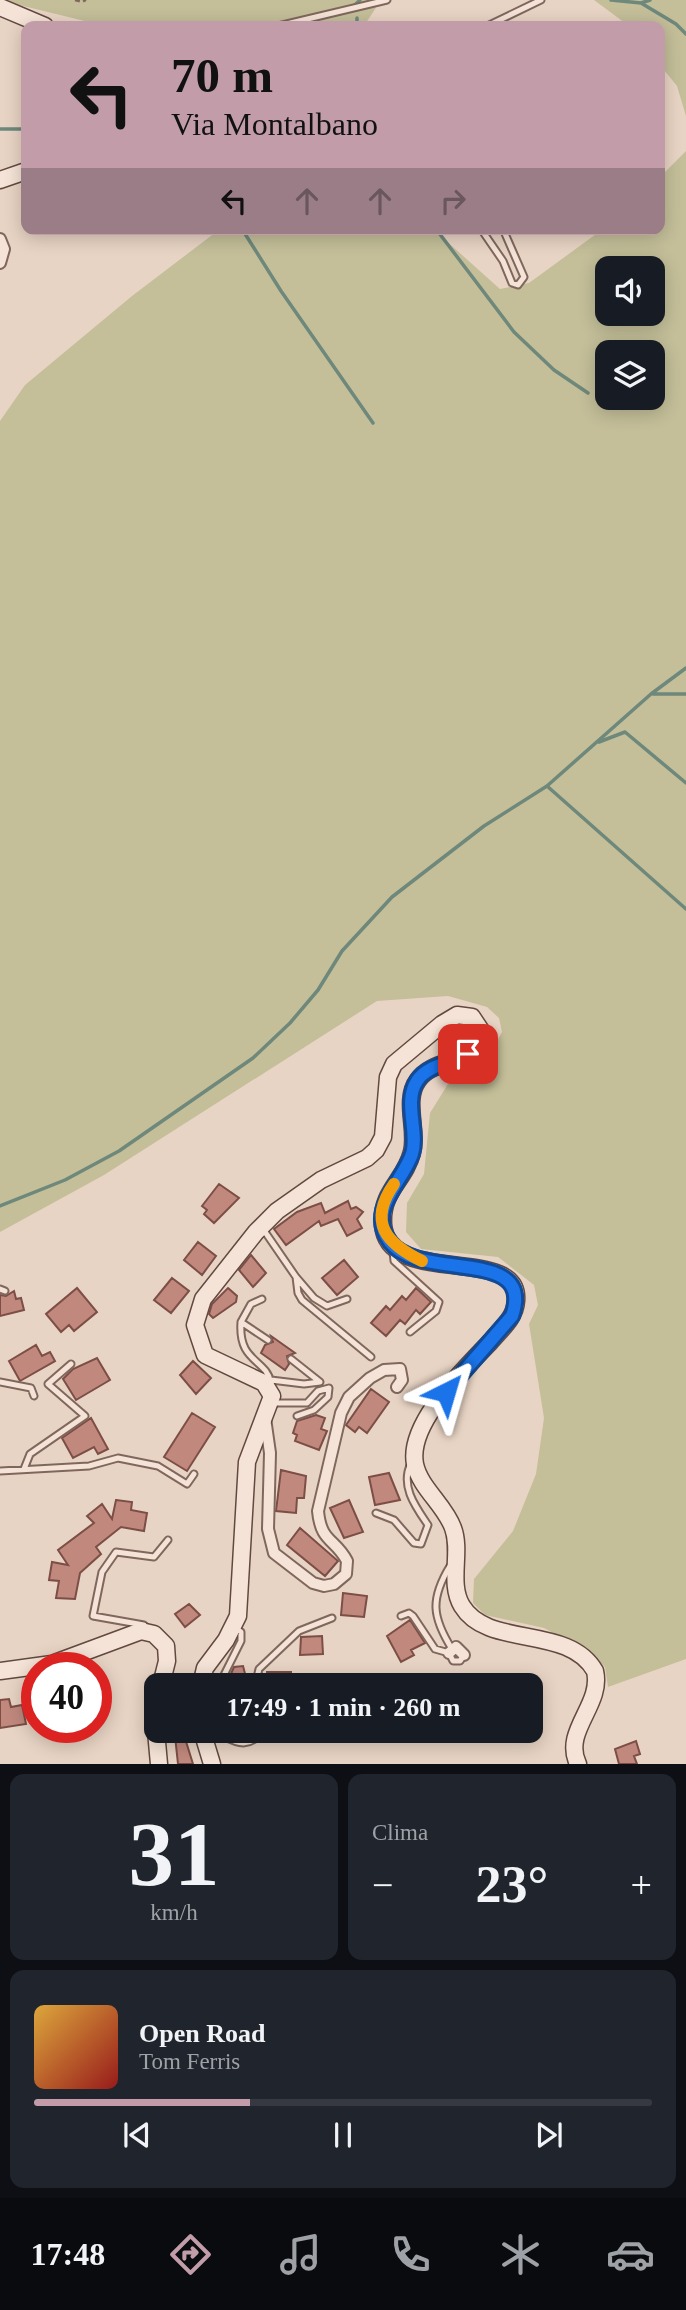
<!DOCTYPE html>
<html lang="it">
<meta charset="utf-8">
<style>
:root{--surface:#171b24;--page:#20242c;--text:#f1f3f6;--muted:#9ea1a6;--line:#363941;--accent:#c29da9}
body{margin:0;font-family:"Times New Roman",serif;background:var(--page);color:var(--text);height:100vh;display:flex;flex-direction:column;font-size:26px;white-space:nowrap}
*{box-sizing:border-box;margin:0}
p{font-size:23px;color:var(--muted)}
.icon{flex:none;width:38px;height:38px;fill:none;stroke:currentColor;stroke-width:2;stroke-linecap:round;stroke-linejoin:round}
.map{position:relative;height:1764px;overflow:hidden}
.sheet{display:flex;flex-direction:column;gap:10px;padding:10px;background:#0d0f14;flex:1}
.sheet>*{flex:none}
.hud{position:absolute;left:21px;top:21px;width:644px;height:214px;border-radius:14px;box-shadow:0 4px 18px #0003;background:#c29da9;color:#111;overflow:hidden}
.fabs{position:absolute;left:595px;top:256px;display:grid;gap:14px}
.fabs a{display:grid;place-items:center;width:70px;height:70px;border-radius:14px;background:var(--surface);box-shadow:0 4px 18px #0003;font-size:35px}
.speed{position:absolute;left:21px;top:1652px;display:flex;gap:14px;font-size:35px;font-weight:700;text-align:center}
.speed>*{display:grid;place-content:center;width:91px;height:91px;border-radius:50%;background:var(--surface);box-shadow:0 4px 18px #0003;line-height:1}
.speed .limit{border:10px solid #d22;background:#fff;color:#111}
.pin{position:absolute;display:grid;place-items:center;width:60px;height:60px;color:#fff;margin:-30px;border-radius:14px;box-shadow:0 4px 10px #0006}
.me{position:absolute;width:77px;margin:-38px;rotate:40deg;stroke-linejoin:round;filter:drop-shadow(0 0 5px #0008)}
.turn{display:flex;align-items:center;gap:24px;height:147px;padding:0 35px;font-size:32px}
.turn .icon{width:91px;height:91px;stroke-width:2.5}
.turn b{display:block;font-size:49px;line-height:60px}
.lanes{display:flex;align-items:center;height:66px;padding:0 35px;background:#0003;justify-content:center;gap:35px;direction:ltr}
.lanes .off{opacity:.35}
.big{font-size:52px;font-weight:700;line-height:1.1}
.sheet .card{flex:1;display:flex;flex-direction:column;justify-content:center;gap:10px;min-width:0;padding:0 24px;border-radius:14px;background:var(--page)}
.sheet .dial{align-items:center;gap:0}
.dial b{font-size:91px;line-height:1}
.song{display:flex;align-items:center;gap:21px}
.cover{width:84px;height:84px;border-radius:10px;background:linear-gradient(135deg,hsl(40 70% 55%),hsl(0 70% 35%))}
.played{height:7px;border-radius:4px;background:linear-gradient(90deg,var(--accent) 35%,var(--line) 35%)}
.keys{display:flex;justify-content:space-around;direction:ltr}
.heat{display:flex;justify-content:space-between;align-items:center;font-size:38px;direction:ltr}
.sheet .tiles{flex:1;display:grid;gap:10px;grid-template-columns:1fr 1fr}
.card:last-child{grid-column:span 2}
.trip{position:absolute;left:144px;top:1673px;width:399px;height:70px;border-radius:14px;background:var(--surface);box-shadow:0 4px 18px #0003;font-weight:700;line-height:70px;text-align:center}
.tabs{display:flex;height:112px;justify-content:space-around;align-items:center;background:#090b0e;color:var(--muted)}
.tabs .icon{width:49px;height:49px}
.tabs .on{color:var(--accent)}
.tabs b{font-size:32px;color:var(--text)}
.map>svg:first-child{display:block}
.green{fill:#c4bf99;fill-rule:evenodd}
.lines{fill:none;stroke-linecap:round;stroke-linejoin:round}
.stream{stroke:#6e887b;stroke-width:3.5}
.building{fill:#c1897e;stroke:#7c4e46;stroke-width:2}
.lane-casing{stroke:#80675d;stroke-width:9}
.street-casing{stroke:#80675d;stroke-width:14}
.secondary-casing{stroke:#624840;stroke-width:19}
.path{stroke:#80675d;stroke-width:2.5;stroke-dasharray:5 3.5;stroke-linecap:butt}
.lane{stroke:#f4e3d6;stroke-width:5}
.street{stroke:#f4e3d6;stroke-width:10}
.secondary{stroke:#f4e3d6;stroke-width:16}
.route-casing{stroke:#114b97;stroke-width:18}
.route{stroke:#1a73e8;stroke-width:12}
.slow{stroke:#f59e0b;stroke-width:12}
</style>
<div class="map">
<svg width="686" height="1764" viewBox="0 0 686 1764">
<rect width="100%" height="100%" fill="#e8d4c4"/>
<path class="green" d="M8,0H381L364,26H105L11,3Z
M594,0H686V116L677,86L660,65V26H629Z
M686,151V1659L608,1687L605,1667L592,1654L544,1628L485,1615L473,1603L474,1579L513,1531L536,1474L544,1418L529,1324L538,1305L534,1285L498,1257L421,1249L406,1232L407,1203L424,1174L430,1113L448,1084L482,1068L502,1032L499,1018L487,1007L448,996L377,1001L104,1175L0,1232V421L25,385L132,296L220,229H433L500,289L529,283L603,229H660V177ZM607,268H653V313H607ZM607,352H653V397H607Z"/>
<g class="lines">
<path class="stream" d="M611,0L641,3L650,0
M641,3L676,24L686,34
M354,6L360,0
M357,26V18
M0,129H26
M242,229L281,291L373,423
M436,229L514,332L554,370L588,393
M653,694H686
M599,742L625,732L686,783
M547,786L686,909
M0,1206L65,1180L119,1151L253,1058L290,1023L318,990L342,951L392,897L484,826L547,786L651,694L686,668"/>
</g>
<path class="building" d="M219,1184L239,1198L214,1223L204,1214L207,1210L202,1206Z
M348,1201L351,1209L356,1207L363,1212L357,1219L362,1228L347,1236L338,1219L321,1226L319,1221L286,1245L274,1229L297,1212L321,1203L325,1213Z
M198,1242L216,1256L202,1275L184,1260Z
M251,1255L266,1273L253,1287L239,1270Z
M344,1260L358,1277L337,1295L322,1278Z
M172,1278L189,1291L171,1313L154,1300Z
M77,1288L97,1312L74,1331L69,1325L61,1332L46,1314Z
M228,1288L237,1296L236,1302L213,1318L209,1314L212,1304Z
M416,1288L431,1302L420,1314L416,1310L405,1324L400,1320L386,1336L371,1323L386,1306L390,1310L402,1296L406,1300Z
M14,1291L16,1299L21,1298L24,1310L0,1316V1295L6,1296Z
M271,1336L295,1353L287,1356L289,1364L285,1370L261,1353L265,1345L273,1342Z
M36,1345L42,1356L50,1352L55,1361L20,1381L9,1361Z
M97,1358L110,1380L76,1400L63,1379L73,1369Z
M193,1361L211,1378L196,1394L180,1375Z
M371,1389L389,1402L367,1433L359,1427L355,1432L346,1425Z
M192,1413L215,1427L187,1471L164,1457Z
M316,1415L325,1418L321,1429L327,1431L319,1450L295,1441L297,1435L293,1433L297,1421Z
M91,1418L108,1449L98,1454L94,1447L73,1458L62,1438Z
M281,1470L306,1476L304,1498H297L296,1513L276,1511Z
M389,1473L400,1500L375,1505L369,1477Z
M116,1500L132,1502L131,1510L147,1513L144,1531L121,1527L96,1547L101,1554L80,1573L75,1599L56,1598L59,1581L49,1580L52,1562L68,1565L58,1550L94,1523L87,1516L102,1504L112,1519Z
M349,1500L363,1532L344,1538L330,1508Z
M300,1528L338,1561L325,1576L287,1545Z
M343,1593L367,1596L364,1617L341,1615Z
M189,1604L200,1615L185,1627L175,1614Z
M410,1620L425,1643L411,1650L414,1655L401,1662L387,1636Z
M322,1636L323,1654L300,1655L301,1637Z
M243,1666L248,1685H230V1676L234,1667Z
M267,1672H291V1685H267Z
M9,1699L11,1707L22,1705L26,1724L0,1728V1700Z
M184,1735L193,1764H178L175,1736Z
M636,1741L640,1754L634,1756L637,1764H619L615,1749Z"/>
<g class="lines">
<defs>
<path id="lane" d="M278,26L387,0
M487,26L541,0
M481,229L503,261L512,283L518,285L524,277L503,229
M263,1229L296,1277L298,1293L302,1300L371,1357
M393,1252L394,1261L439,1302L436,1311L410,1332
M296,1277L314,1298L327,1306L347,1299
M0,1289L5,1291
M241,1322L251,1304L262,1299
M268,1340L241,1322C238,1363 266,1358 271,1383
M271,1380L304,1384L320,1382L291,1359
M0,1382L31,1388L34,1396
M271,1403H307L318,1391L329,1388L328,1397L314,1410L297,1416
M24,1469L30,1454L85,1416L48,1384L71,1364
M0,1471L89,1466L118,1458L158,1466L187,1484L194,1474
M376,1513L394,1520L414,1543L421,1544L428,1525C415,1506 400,1486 411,1463
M450,1566C430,1599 432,1617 452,1649
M401,1616L409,1613L413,1616L435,1649L449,1653L453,1661H460L464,1655
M144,1625L93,1616L102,1572L116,1552L154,1557L168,1540
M219,1685L241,1641V1632L234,1627
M255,1685L259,1669L299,1631L332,1618
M222,1731L223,1736C240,1745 250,1747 263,1731"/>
<path id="street" d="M0,239L4,249L0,263
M265,1418L270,1453L268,1529L274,1553L313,1583L324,1586L334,1584L346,1574L347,1561C335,1538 321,1543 318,1511L341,1413L349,1397L370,1378L384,1370L400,1369L402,1380L397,1387
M449,1653L456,1647L464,1655"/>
<path id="secondary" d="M0,7L45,26
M0,180L26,171
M0,1671L52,1664L141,1631L154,1634L166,1646L167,1661L161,1685
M201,1685L205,1668L226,1640L238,1616L247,1462L272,1396L264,1383L205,1355L195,1325L203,1299L256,1232L277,1211L321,1180L367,1158L376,1150L383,1137L388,1077L394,1064L442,1024L457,1015L472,1017L482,1032C475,1067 435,1056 418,1080C403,1100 418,1130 412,1152C405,1181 381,1190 383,1224C387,1289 521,1243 516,1301C515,1318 501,1329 491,1341C466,1368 407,1423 415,1464C420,1488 445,1505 453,1528C462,1552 448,1583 462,1606C488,1649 568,1624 595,1671C603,1705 562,1731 578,1764
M156,1731L159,1764
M202,1731L212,1764"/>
</defs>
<use href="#lane" class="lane-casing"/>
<use href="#street" class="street-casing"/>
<use href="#secondary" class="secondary-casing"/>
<path class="path" d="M75,0L82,2L86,0"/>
<use href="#lane" class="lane"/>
<use href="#street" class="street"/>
<use href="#secondary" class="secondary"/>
</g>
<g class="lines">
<defs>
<path id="route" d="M446,1392L512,1316C536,1246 420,1282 390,1242C366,1210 402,1183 412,1154C419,1132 403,1102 417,1081C427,1065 452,1063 468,1054"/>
</defs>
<use href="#route" class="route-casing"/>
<use href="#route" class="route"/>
<path class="slow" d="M394,1184C367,1223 387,1244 422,1261"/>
</g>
</svg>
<div class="fabs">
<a><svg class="icon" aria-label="sound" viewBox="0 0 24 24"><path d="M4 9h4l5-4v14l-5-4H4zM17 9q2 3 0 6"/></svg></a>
<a><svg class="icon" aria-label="layers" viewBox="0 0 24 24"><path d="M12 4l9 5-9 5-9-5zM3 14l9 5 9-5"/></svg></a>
</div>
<div class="speed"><div class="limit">40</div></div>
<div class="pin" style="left:468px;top:1054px;background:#d93025"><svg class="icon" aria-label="arrive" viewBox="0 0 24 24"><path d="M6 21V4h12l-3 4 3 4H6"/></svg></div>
<svg class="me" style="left:446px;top:1392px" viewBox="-20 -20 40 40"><path d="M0-17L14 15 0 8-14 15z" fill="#1a73e8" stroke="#fff" stroke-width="4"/></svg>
<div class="trip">17:49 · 1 min · 260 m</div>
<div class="hud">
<div class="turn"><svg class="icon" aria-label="left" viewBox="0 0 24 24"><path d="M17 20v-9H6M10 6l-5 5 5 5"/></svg><div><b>70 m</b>Via Montalbano</div></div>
<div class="lanes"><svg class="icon" aria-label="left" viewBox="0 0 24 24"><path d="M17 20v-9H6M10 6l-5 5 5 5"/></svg><svg class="icon off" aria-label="ahead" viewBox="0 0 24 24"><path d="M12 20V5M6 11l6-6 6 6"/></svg><svg class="icon off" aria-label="ahead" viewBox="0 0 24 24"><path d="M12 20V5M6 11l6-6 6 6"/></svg><svg class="icon off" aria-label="right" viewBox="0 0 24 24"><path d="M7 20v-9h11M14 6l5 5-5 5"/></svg></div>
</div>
</div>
<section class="sheet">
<div class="tiles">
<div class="card dial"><b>31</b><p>km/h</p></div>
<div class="card"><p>Clima</p>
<div class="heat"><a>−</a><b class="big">23°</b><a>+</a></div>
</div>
<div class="card">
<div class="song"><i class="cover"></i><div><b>Open Road</b><p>Tom Ferris</p></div></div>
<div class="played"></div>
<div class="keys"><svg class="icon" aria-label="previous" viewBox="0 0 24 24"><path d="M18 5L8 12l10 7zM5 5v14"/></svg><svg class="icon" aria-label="pause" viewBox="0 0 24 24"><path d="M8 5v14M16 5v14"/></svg><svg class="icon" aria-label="next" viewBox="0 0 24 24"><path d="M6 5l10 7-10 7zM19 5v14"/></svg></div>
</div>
</div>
</section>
<nav class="tabs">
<b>17:48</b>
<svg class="icon on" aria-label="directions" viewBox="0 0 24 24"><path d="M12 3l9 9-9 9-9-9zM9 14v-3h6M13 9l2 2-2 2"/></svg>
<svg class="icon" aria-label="music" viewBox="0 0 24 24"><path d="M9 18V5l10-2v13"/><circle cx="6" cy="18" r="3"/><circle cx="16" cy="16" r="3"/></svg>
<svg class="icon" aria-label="phone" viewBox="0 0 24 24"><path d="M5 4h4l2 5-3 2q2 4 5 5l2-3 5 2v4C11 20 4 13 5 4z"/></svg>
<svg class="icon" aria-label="climate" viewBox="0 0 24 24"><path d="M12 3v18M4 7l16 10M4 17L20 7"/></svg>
<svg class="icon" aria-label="car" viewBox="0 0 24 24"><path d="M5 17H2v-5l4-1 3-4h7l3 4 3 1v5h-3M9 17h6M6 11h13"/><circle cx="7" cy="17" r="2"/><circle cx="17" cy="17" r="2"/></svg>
</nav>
